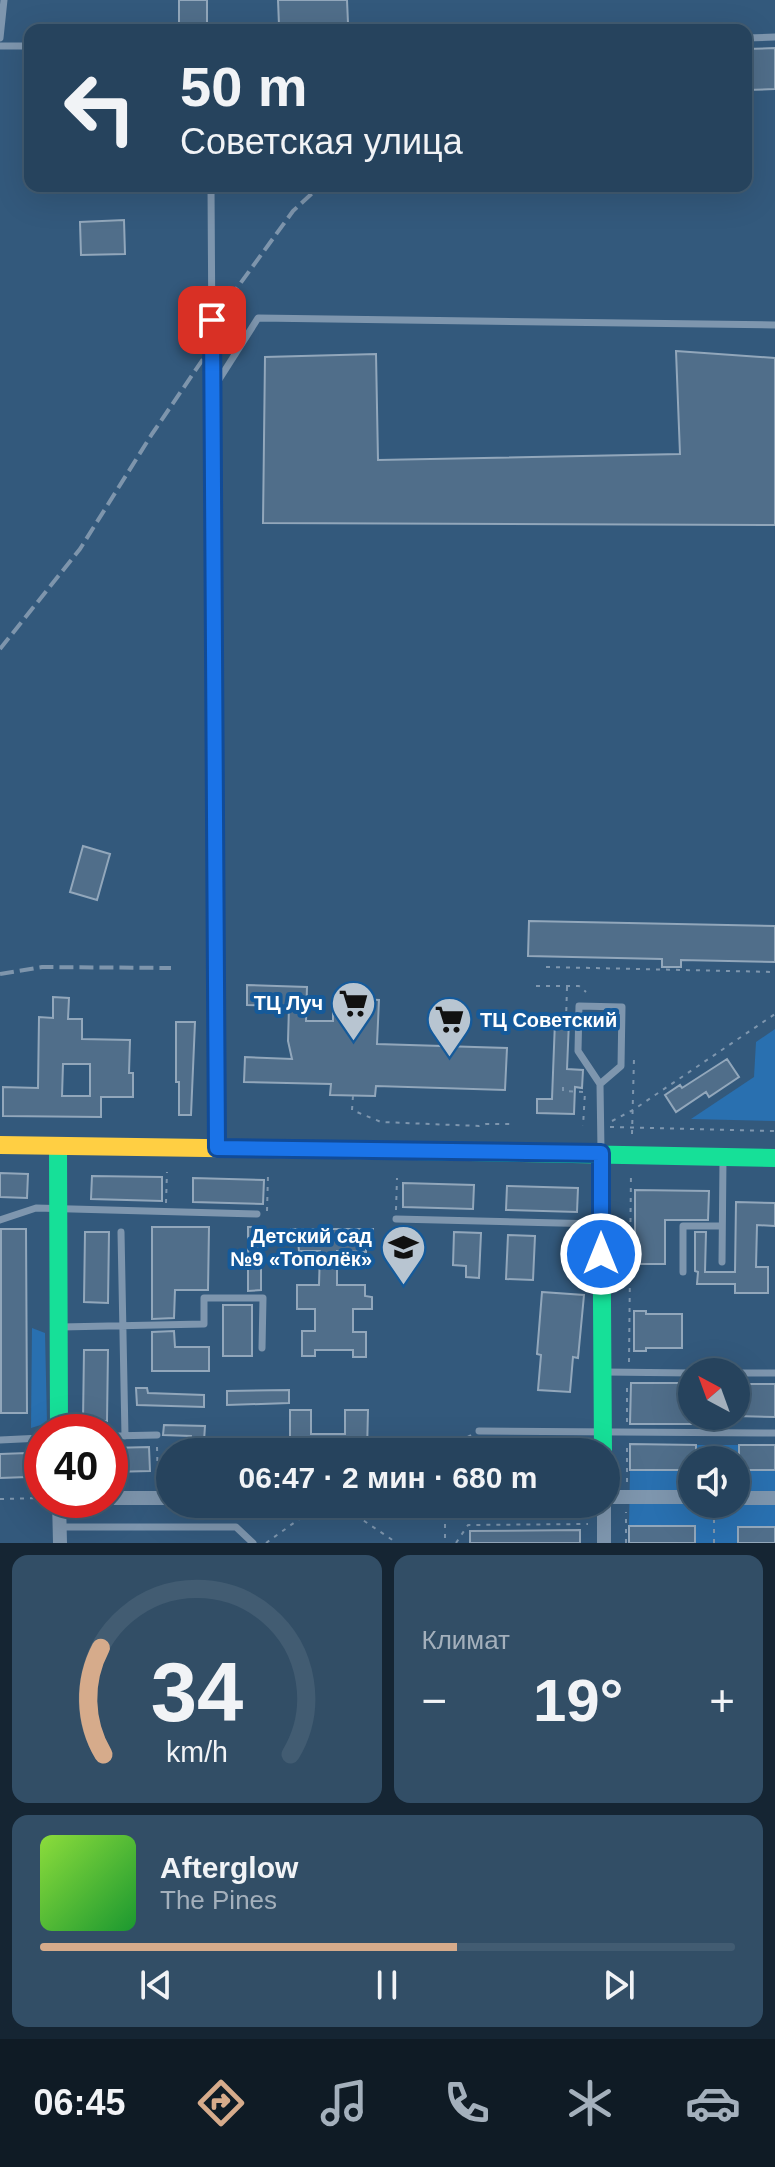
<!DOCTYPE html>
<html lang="ru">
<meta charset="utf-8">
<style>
:root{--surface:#26435d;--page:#324e66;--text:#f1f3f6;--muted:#a4b0bc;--line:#425c72;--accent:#d6ab8b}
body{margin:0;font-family:Helvetica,sans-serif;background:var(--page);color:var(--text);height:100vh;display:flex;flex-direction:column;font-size:30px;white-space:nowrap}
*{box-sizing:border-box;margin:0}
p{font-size:26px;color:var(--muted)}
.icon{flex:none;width:44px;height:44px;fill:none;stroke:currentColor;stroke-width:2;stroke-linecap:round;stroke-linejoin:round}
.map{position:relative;height:1543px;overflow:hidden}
.panel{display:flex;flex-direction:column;gap:12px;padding:12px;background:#152533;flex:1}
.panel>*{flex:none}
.guide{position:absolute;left:24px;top:24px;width:728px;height:168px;border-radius:16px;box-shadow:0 8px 32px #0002,0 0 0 2px var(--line);background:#26435d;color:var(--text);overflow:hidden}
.needle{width:52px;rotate:319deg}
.buttons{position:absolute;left:678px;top:1358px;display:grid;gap:16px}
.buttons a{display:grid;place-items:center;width:72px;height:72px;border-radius:50%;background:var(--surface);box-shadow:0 8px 32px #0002,0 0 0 2px var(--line);font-size:40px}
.speed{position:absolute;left:24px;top:1414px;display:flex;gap:16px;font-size:40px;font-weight:700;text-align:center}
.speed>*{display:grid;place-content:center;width:104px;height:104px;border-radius:50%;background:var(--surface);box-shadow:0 8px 32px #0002,0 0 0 2px var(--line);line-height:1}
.speed .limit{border:12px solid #d22;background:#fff;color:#111}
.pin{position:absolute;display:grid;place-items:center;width:68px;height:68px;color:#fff;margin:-34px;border-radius:16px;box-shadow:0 4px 12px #0006}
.me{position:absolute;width:88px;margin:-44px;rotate:0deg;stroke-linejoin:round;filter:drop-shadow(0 0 6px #0008)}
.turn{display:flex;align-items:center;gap:28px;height:168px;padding:0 24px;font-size:36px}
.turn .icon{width:104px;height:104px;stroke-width:2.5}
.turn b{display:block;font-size:56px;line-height:68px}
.big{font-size:60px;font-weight:800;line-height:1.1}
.panel .widget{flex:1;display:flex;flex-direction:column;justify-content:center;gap:12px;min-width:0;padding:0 28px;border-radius:16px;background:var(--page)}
.panel .dial{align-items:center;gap:0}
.dial svg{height:208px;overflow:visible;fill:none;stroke:var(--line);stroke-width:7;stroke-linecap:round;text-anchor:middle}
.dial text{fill:var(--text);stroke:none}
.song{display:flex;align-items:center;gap:24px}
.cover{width:96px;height:96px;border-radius:12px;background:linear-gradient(135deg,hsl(90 70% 55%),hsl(130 70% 35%))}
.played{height:8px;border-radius:4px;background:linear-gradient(90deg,var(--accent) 60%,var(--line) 60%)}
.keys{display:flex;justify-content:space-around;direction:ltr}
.heat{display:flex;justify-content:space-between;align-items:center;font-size:44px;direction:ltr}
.panel .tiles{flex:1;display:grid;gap:12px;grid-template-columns:1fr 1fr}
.widget:last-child{grid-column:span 2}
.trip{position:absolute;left:156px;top:1438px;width:464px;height:80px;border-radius:40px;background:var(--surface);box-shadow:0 8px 32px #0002,0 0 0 2px var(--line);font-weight:800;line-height:80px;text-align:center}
.dock{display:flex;height:128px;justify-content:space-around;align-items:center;background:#0f1b25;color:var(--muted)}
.dock .icon{width:56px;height:56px}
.dock .current{color:var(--accent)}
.dock b{font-size:36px;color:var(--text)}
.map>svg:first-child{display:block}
.green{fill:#2970b0}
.building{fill:#506e8a;stroke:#92a7bb;stroke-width:2;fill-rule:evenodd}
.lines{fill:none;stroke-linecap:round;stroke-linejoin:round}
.path{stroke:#7e96ae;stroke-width:2;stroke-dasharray:4 6;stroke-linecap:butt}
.lane{stroke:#7e96ae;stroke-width:7}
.street{stroke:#7e96ae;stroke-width:14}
.fast{stroke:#16e098;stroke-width:18}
.slow{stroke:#ffcf43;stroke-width:18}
.rail{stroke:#7e95ac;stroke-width:4;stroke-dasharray:14 6;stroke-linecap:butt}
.route-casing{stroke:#114b97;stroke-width:20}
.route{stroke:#1a73e8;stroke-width:14}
.labels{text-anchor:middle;stroke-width:8;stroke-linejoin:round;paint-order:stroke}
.poi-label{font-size:20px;font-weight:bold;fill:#fff;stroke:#155a9a;text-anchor:end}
</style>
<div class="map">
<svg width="775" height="1543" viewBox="0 0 775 1543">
<rect width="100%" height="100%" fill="#33597c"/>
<path class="green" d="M775,1029V1121L691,1119L754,1077L756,1042Z
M32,1328L45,1333L47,1423L31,1428Z
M696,1445H739V1470H775V1527H739L738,1543H695V1526H629L630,1470H692V1504H736V1460H696Z"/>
<path class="building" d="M179,0H207V30H179Z
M278,0H347L348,23L279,25Z
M775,48V89L746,90V49Z
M124,220L125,254L81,255L80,222Z
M676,351L775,358V525L263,523L265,357L376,354L378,460L680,454Z
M83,846L110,854L97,900L70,892Z
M529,921L775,926V962L681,960V967H662V959L528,956Z
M247,985L307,987L306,1021H333V998L379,1000L377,1044L507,1048L505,1090L376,1086L375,1096L330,1095L331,1084L244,1082L245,1057L292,1059L288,1041L289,1006L247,1005Z
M53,997L69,998L68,1019H82V1039L130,1040L129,1073H133V1097H101V1117L3,1116V1087L38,1088L39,1017L53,1018ZM63,1064H90V1096H62Z
M555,1021H569L567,1069L583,1070L582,1088L575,1087L574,1114L537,1113V1099H552Z
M176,1022H195L191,1115H179V1082H176Z
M727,1059L739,1077L709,1097L706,1092L676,1112L665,1095L680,1085L682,1088Z
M0,1173L28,1174L27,1198L0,1197Z
M92,1176L162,1177V1201L91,1199Z
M193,1178L264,1180L263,1204L193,1202Z
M403,1183L474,1185L473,1209L403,1207Z
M507,1186L578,1188L577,1212L506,1210Z
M635,1190L709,1191L708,1220H665V1264H635Z
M736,1202L775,1203V1226L757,1225L756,1267H768V1293H735V1284H697L698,1272L695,1271V1232H706L705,1272H735Z
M152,1227H209L208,1290H175L174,1318L152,1319Z
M248,1227H261V1290L248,1291Z
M1,1229H26L27,1413H1Z
M291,1229H373V1241H366V1252L337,1251V1285H365V1296L372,1297V1309H353V1332H366V1357H353V1350H315V1356H302V1331H315V1309H297V1285H319L320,1251H299L298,1241H291Z
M85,1232H109L108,1303L84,1302Z
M454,1232L481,1233L479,1278L466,1277V1266L453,1265Z
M508,1235L535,1236L533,1280L506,1279Z
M542,1292L584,1295L578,1358L573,1357L570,1392L538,1390L541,1355L537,1354Z
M223,1305H252V1356H223Z
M634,1311H646V1314H682V1348H646V1351H634Z
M174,1331L175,1347H209V1371H152V1332Z
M84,1350H108L107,1421H83Z
M631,1383H692V1424H630Z
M736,1384H775V1417L736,1416Z
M136,1388H147L148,1393L204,1395V1407L137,1405Z
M289,1390V1403L227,1405V1391Z
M290,1410H311V1434H345V1410H368L367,1452H290Z
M164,1425L205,1426L204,1441H211V1452H192L191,1436L163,1435Z
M630,1444L696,1445V1460H692V1470H630Z
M739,1445H775V1470H739Z
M149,1447L150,1471L110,1472V1448Z
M27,1453V1477L0,1478V1454Z
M629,1526H695V1543H629Z
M738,1527H775V1543H738Z
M580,1530V1543H470V1531Z"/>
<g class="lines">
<path class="path" d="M546,967L775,972
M536,986H579L586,992
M566,1021L567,987
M563,1087V1091L585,1092L583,1126
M353,1096L352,1110L381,1122L479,1126L486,1124H515
M612,1121L633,1110L775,1014
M610,1127L775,1131
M632,1134L634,1058
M166,1203L167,1172
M396,1210L397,1178
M267,1211L268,1175
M629,1362L631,1172
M627,1422V1384
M157,1447L158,1485
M459,1452V1442L471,1435
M722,1460L725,1442
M627,1482V1444
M0,1499L42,1498
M339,1504L397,1543
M445,1504V1543
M266,1543L320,1504
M456,1543L468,1525L588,1524
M626,1543V1512
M714,1543V1504"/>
<path class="lane" d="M0,38L4,0
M746,38L775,37
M0,46H30
M211,186L217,1146
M213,389L258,318L775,325
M600,1084L621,1066L622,1007L579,1006L578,1051L600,1084L601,1150
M396,1219L599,1224
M0,1220L36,1208L257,1214
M121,1232L125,1436
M722,1262L723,1159
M683,1272V1226H722
M61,1327L204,1324V1298H263L262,1348
M605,1372L692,1373
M736,1373H775
M479,1431L775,1433
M110,1436L157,1435
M0,1440L42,1438
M60,1527H236L253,1543"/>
<path class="street" d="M606,1497H692
M110,1498H170
M736,1498H775
M59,1500L60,1543
M604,1504V1543"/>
<path class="fast" d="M58,1146L59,1432
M416,1151L775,1158
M601,1153L603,1452"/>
<path class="slow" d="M0,1145L416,1151"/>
<path class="rail" d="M0,649L80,549L152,434L212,346L237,288L293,211L320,186
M0,974L42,967L171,968"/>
</g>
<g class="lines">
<defs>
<path id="route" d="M212,320L217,1148L601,1153V1254"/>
</defs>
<use href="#route" class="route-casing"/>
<use href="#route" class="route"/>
</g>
<defs>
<symbol id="supermarket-pin" viewBox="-11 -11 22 30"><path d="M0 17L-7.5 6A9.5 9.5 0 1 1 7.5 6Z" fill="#b8c5d1" stroke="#155a9a"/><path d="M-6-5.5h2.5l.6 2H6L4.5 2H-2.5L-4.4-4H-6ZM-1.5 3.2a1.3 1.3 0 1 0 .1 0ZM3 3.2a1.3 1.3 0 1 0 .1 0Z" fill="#111"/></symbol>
<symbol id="school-pin" viewBox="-11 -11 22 30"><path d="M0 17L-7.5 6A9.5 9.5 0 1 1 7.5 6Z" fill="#b8c5d1" stroke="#155a9a"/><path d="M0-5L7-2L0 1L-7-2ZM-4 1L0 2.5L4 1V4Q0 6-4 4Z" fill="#111"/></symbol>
</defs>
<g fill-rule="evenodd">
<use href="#supermarket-pin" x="328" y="978" width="51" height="69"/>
<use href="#supermarket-pin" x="424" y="994" width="51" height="69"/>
<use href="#school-pin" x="378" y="1222" width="51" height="69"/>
</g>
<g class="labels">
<g class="poi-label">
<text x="323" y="1010">ТЦ Луч</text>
<text x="480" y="1027" text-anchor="start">ТЦ Советский</text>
<text x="372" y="1243">Детский сад<tspan x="372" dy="23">№9 «Тополёк»</tspan></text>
</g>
</g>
</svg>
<div class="buttons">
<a><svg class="needle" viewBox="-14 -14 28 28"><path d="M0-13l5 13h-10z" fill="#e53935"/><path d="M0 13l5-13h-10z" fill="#a4b0bc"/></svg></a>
<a><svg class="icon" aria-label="sound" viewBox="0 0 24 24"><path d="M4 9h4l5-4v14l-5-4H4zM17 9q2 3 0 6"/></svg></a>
</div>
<div class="speed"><div class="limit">40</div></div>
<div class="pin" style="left:212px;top:320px;background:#d93025"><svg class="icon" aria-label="arrive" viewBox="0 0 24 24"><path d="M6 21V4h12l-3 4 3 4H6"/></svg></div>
<svg class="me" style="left:601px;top:1254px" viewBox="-20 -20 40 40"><circle r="17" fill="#1a73e8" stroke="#fff" stroke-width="3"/><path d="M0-11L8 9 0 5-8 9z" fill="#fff"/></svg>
<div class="trip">06:47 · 2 мин · 680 m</div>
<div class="guide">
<div class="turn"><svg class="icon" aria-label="left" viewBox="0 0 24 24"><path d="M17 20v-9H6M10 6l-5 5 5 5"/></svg><div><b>50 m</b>Советская улица</div></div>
</div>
</div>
<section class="panel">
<div class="tiles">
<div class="widget dial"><svg viewBox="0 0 100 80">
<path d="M14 69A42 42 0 1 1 86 69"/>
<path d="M14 69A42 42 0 0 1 13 28" stroke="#d6ab8b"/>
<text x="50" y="56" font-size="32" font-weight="700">34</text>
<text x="50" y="72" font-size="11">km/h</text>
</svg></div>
<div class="widget"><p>Климат</p>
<div class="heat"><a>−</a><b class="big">19°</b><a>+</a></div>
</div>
<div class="widget">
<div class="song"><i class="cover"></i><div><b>Afterglow</b><p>The Pines</p></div></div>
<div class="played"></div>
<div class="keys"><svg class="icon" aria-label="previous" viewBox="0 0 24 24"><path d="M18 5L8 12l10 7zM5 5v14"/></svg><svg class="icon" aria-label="pause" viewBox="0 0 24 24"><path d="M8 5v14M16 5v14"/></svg><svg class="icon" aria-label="next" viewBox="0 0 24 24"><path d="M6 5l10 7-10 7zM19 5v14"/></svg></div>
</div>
</div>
</section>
<nav class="dock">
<b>06:45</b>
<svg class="icon current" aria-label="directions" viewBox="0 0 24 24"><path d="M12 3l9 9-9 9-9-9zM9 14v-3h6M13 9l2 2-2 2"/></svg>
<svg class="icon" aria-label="music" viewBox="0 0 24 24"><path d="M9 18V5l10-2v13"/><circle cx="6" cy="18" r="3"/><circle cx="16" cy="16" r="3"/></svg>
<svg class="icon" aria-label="phone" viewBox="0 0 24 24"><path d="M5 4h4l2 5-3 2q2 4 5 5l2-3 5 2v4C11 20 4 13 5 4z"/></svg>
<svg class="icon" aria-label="climate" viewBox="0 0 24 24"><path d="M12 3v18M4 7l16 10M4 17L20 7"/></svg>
<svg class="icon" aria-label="car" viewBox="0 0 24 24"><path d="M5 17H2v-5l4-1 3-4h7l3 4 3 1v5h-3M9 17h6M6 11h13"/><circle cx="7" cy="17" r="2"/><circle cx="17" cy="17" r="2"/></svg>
</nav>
